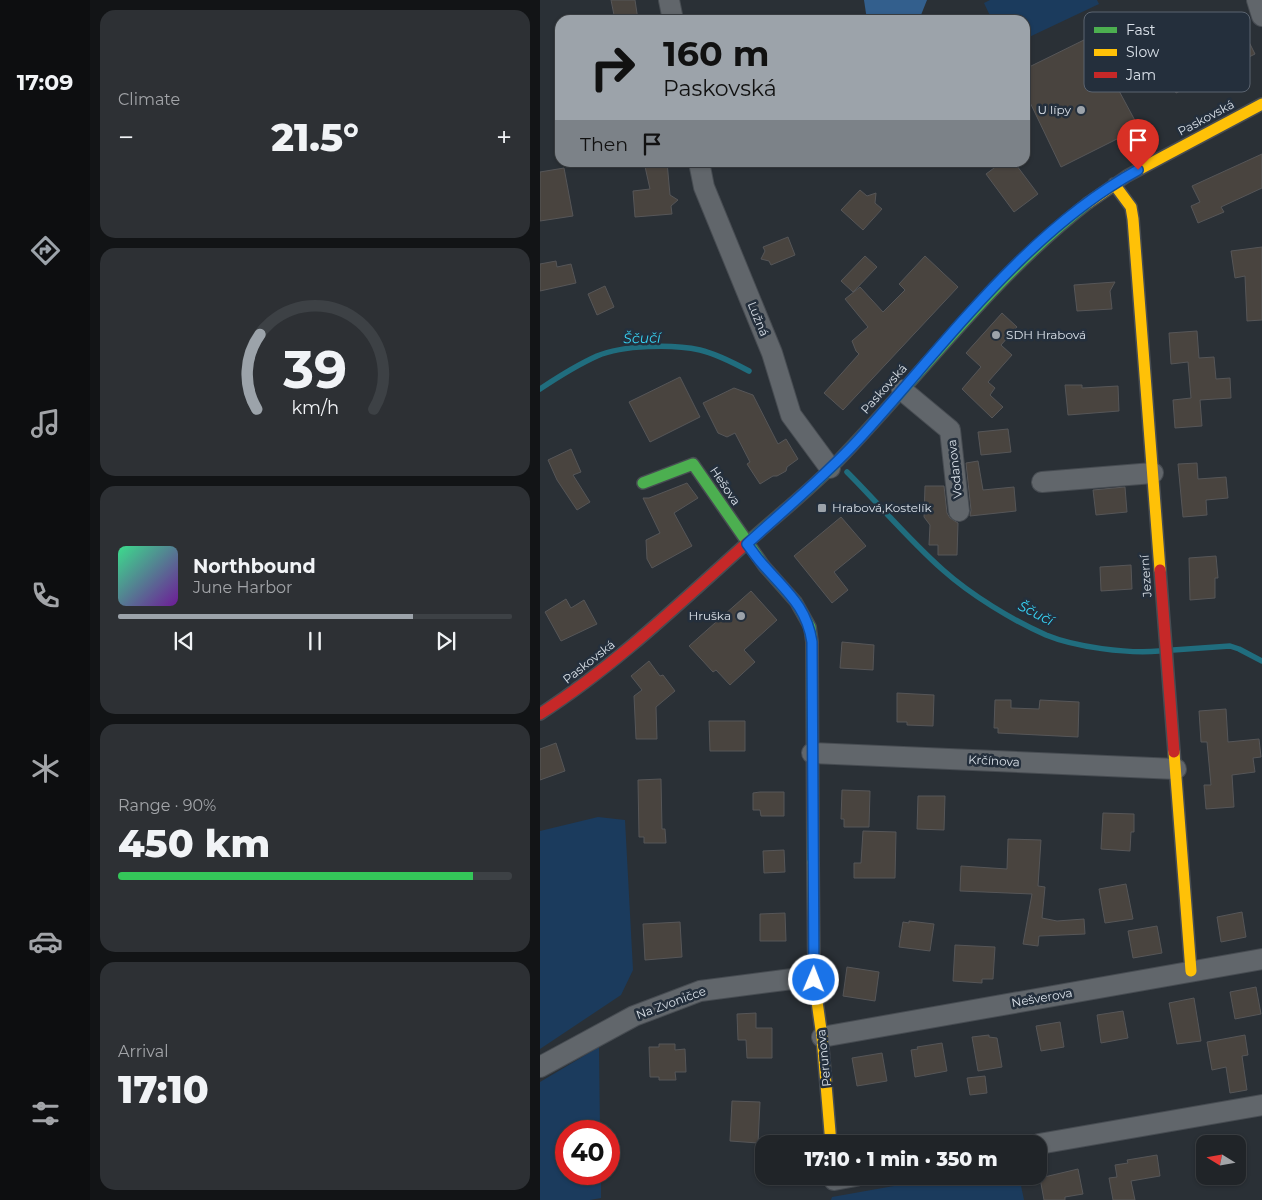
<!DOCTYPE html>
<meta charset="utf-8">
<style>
:root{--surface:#202428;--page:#2d3034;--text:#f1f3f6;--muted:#a2a4a8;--line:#3d4145;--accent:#9ca3aa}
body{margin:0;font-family:Montserrat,sans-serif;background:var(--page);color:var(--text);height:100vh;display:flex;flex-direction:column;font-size:19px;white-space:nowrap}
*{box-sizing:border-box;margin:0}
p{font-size:16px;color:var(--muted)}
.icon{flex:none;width:28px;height:28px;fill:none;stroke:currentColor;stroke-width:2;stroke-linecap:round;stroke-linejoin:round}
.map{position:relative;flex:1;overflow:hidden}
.drawer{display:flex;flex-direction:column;gap:10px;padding:10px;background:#121416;width:450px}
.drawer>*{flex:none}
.top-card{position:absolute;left:15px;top:15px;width:475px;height:152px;border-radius:15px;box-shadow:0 1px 4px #0004,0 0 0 1px var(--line);background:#9ca3aa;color:#111;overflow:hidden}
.needle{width:32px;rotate:281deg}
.fabs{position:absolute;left:656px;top:1135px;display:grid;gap:10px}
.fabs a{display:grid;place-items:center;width:50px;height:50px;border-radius:10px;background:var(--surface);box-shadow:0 1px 4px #0004,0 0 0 1px var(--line);font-size:25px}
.speed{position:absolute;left:15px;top:1120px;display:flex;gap:10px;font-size:25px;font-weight:700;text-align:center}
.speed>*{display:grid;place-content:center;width:65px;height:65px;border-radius:50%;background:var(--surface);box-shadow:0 1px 4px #0004,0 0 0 1px var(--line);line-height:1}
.speed .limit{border:8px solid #d22;background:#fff;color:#111}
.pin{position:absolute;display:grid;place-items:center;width:42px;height:42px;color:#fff;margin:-51px -21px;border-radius:50% 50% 50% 0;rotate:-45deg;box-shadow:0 0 5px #0007}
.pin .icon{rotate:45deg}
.me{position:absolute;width:55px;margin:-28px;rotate:1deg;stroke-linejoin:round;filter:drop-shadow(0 0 4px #0008)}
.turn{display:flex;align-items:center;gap:18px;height:105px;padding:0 25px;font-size:22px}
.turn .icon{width:65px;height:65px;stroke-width:2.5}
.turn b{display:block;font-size:35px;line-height:42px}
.then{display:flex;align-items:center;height:48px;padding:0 25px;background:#0003;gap:10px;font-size:19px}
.big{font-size:38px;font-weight:800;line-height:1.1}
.drawer .card{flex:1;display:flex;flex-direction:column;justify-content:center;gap:8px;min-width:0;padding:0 18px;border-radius:15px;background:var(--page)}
.drawer .dial{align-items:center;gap:0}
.dial svg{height:130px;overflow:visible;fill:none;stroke:var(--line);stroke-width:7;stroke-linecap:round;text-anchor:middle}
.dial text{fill:var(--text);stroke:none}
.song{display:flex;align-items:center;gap:15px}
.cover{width:60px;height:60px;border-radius:8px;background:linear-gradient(135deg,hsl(150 70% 55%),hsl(280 70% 35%))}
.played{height:5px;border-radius:2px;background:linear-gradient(90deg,var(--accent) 75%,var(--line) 75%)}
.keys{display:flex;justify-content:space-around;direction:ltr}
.heat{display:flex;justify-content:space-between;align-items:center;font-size:28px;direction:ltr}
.charge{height:8px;border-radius:4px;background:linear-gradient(90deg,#34c759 90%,var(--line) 0)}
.trip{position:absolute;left:215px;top:1135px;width:292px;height:50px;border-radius:15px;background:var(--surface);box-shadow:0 1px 4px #0004,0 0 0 1px var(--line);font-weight:800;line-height:50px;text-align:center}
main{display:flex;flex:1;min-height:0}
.tab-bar{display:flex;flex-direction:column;width:90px;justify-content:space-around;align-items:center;background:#0d0e10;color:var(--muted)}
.tab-bar .icon{width:35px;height:35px}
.tab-bar .current{color:var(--accent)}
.tab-bar b{font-size:22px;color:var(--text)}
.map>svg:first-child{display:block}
.green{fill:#1b3b5d}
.forest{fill:#335f8d}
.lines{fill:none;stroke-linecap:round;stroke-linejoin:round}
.stream{stroke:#206d7e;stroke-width:5.5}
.building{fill:#49443f;stroke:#565658}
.street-casing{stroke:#474c52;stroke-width:22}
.fast-casing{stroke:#474c52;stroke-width:14}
.slow-casing{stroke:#474c52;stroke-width:14}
.jam-casing{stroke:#474c52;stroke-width:14}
.street{stroke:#61666b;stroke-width:20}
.fast{stroke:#4caf50;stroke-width:11}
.slow{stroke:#ffc107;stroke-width:11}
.jam{stroke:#c62828;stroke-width:11}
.route-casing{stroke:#114b97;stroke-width:12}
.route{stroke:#1a73e8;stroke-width:9}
.poi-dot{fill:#9ca3aa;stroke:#242f3c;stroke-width:2}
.labels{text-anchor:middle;stroke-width:5;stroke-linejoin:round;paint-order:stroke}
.poi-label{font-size:12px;fill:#dae1e9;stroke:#242f3c;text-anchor:end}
.street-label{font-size:12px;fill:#dae1e9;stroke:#242f3c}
.water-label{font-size:14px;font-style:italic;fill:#38d6f7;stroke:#242f3c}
.key{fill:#242f3c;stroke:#5b6470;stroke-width:1}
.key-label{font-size:14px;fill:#dae1e9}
</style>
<main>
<nav class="tab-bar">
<b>17:09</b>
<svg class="icon current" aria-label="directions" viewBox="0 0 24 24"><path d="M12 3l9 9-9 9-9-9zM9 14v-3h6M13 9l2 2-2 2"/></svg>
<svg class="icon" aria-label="music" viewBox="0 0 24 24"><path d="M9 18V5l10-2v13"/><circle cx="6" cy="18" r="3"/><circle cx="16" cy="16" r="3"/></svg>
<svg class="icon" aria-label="phone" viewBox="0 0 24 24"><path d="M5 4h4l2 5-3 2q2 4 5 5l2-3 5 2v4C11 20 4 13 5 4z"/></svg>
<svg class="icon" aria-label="climate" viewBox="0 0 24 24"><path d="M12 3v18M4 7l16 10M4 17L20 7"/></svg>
<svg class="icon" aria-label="car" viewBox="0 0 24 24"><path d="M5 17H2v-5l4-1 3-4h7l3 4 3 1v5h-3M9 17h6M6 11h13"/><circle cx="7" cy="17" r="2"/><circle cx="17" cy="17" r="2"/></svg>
<svg class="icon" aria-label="filters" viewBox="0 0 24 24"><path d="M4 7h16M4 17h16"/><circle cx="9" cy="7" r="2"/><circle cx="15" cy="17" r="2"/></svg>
</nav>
<section class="drawer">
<div class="card"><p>Climate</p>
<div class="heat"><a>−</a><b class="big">21.5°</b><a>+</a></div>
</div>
<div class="card dial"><svg viewBox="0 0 100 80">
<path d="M14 69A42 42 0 1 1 86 69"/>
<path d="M14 69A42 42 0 0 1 16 23" stroke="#9ca3aa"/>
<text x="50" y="56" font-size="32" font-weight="700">39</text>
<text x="50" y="72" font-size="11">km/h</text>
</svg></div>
<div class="card">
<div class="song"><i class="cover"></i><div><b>Northbound</b><p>June Harbor</p></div></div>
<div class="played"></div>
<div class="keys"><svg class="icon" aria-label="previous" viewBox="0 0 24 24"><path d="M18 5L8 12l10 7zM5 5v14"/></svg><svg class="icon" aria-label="pause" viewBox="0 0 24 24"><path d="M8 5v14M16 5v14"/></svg><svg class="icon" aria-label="next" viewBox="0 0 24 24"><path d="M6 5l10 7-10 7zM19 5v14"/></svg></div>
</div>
<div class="card"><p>Range · 90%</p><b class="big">450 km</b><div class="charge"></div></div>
<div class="card"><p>Arrival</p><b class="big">17:10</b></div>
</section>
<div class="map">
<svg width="722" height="1200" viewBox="0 0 722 1200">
<rect width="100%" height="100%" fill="#2a3036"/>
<path class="green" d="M450,0H557L559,4L485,39V20H452L444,3Z
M58,817L85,820L93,970L81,995L0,1049V831Z
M59,1047L60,1131H26V1174H61V1198L50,1200H0V1082Z
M410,1176H479L484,1200H291L292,1197Z"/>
<path class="forest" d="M324,0H387L379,20H327Z"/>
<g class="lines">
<path class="stream" d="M0,389C18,377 37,365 57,356C83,345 132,344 160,350C177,354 194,363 209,371
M307,472C339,504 369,540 403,570C431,595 472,620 506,635C535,647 588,654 619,651
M633,650L690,646L699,649L722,661"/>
</g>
<path class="building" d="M71,0H95L98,20H75Z
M701,26L715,54L636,93L622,65Z
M550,37L599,128L521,167L485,92V69Z
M722,154V188L681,207L684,212L658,223L651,206L660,202L652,186Z
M104,162H127L130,195L138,200L131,206L132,214L95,217L93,191L110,189Z
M462,162H474L498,194L474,212L446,174Z
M24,168L33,216L0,221V172Z
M320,190L327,196L336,193L335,203L342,209L323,230L301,210Z
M248,237L255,255L231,265L229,261L221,259L225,251L223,247Z
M722,247V320L707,321L705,276L695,278L691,251Z
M325,256L337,267L313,292L301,281Z
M385,256L418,287L303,410L284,393L319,354L316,351L312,341L328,327L305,299L320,287L343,312L365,290L359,284Z
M16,261L17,267L31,264L36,283L0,291V264Z
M575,282L570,291L572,309L537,311L534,285Z
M65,286L74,307L57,315L48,294Z
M462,313L477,327L461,345L472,355L448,382L455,388L450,395L463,407L452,418L422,389L441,367L426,353Z
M657,331L659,358L674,357L676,379L690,378L691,398L660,400L662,426L635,428L633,400L651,398L648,362L631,364L629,333Z
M140,377L160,417L110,442L89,402Z
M525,385H542V388L578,386L579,411L528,415Z
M194,388L213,395L238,444L246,439L258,459L247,467L246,471L237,476H233L220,484L207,464L210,462L195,433L187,437L178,433L163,403Z
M468,429L471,452L441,455L438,432Z
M31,449L41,472L33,475L50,502L37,510L17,480L8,460Z
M438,461L443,490L474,487L476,511L430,516L431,510L426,463Z
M657,463L658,479L686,477L688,498L666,500L667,515L643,517L638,464Z
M147,483L158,498L134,513L152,546L112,568L107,559L106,540L120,533L103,498H109Z
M385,486H404L407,513L410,518L418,523L417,555H398V545H389L390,525L384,517Z
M585,487L587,512L556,515L553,490Z
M301,517L326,546L294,572L308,590L292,603L254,556Z
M676,556L678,578H675V598L650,600L649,558Z
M591,565L592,589L561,591L560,567Z
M211,591L237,620L204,650L215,662L190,685L176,670L173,672L149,646Z
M26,599L31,608L44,600L57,624L21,641L5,612Z
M302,642L334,645L333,670L300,668Z
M109,661L120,676L123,675L135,691L116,707L117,739H96L94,696L102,690L91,676Z
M357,693L394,695L393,726L367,725V722H357Z
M455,700H471V708L499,709L500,700L539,702L538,737L458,733V728H454Z
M686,709L688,742L719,739L721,757L713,758L715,772L692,775L694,807L666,809L664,785H671L667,742H661L659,711Z
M169,721H205V751H170Z
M16,743L25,771L0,780V749Z
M121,779L122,829H125L126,843H104V837H99L98,780Z
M302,790L330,791L329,827H304V819H301Z
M220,792H244V816H221L220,810H213V793Z
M378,796H405L404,830L377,829Z
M563,813L594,814V832H591L590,851L561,849Z
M323,831L356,832L355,878H314V863H321Z
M468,839L501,840L498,886L505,887L502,918L517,921L544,919L545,934L499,936L498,946L483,944L492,894L420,891L421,866L467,869Z
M244,850L245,872L224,873L223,851Z
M586,884L593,919L565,923L559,889Z
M702,912L706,937L681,942L677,917Z
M245,913L246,941H220V914Z
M369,921L394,924L390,951L359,947L363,922L369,923Z
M140,922L142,957L105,960L103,924Z
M617,926L622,953L593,958L588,931Z
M415,945L455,947L453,979H442V983L413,981Z
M307,967L339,972L335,1001L303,996Z
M716,987L721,1014L695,1019L690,992Z
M654,998L661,1041L637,1044L629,1003Z
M583,1011L588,1038L561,1043L557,1015Z
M216,1013V1028H232V1058H207L206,1040H198L197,1014Z
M520,1022L524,1047L501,1051L496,1026Z
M449,1035V1037L457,1038L462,1067L438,1071L432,1037Z
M705,1035L708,1055L702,1056L707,1090L690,1093L686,1067L672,1070L667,1042Z
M402,1043L407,1071L375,1077L371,1050L378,1049L377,1047Z
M119,1044H135V1050L145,1049L146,1072H135L136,1080H119V1077H110L109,1047H119Z
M342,1053L347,1081L317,1086L312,1058Z
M445,1076L447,1093L430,1095L427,1078Z
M192,1101L220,1102L218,1143L190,1141Z
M617,1155L620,1176L591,1181L595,1200H573L569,1178L577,1177L575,1165L588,1163L587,1160Z
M538,1169L543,1194L525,1197V1200H504L500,1178Z"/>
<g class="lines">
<defs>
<path id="street" d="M129,0L133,20
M717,0L722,16
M159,162L164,187L232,353L251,415L290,468
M362,390L410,430L419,511
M502,482L613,473
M272,753L636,769
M282,1037L722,959
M0,1067L94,1016L160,991L260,978L274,980
M499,1144L722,1105
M294,1176V1180L316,1176"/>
<path id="fast" d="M103,483L153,464L224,566L256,602L270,627L272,642L273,862
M208,542C238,515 270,490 298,461C381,375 453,277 548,203"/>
<path id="slow" d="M574,184L591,207L593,219L620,570
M548,203L587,176L722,104
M634,752L651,971
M273,862L274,980L282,1037L291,1144"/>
<path id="jam" d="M620,570L634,752
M0,714C76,665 141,602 208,542"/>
</defs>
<use href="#street" class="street-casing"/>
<use href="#fast" class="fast-casing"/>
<use href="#slow" class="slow-casing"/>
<use href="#jam" class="jam-casing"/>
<use href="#street" class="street"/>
<use href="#fast" class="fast"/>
<use href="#slow" class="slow"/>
<use href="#jam" class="jam"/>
</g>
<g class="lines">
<defs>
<path id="route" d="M274,980L272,642C267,608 248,593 226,568C219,561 213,552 207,544C244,510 284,477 318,440C404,346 485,232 598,170"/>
</defs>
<use href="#route" class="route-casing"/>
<use href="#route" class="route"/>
</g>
<g class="poi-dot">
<circle cx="541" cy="110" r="5"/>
<circle cx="456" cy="335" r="5"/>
<rect x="277" y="503" width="10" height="10" rx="2.5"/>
<circle cx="201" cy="616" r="5"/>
</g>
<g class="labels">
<g class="poi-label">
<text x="531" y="114">U lípy</text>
<text x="466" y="339" text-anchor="start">SDH Hrabová</text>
<text x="292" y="512" text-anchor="start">Hrabová,Kostelík</text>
<text x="191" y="620">Hruška</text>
</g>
<g class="street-label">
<text transform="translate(666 118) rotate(-28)" y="4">Paskovská</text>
<text transform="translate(218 319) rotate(68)" y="4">Lužná</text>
<text transform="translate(344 389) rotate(-48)" y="4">Paskovská</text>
<text transform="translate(415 469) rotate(-96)" y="4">Vodanova</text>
<text transform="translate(185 486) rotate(56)" y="4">Hešova</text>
<text transform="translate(606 576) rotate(-94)" y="4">Jezerní</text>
<text transform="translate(49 662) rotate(-38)" y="4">Paskovská</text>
<text transform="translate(454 761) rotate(3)" y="4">Krčínova</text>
<text transform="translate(502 998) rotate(-10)" y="4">Nešverova</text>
<text transform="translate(131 1003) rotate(-20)" y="4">Na Zvoničce</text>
<text transform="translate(284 1058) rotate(-96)" y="4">Perunova</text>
</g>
<g class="water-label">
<text transform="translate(102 338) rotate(-1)" y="5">Ščučí</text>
<text transform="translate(496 613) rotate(27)" y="5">Ščučí</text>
</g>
</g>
<rect x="544" y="12" width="166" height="80" rx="8" class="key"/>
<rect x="554" y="27" width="23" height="6" fill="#4caf50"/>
<rect x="554" y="49" width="23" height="7" fill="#ffc107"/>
<rect x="554" y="72" width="23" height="6" fill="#c62828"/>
<g class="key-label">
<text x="586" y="35">Fast</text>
<text x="586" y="57">Slow</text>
<text x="586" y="80">Jam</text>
</g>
</svg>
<div class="fabs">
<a><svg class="needle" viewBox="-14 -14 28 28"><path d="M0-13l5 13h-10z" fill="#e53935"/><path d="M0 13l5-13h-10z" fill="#a2a4a8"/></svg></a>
</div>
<div class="speed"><div class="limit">40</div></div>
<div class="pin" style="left:598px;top:170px;background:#d93025"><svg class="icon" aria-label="arrive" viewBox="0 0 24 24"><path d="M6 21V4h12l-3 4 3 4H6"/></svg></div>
<svg class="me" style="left:274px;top:980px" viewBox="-20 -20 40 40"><circle r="17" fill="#1a73e8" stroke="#fff" stroke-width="3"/><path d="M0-11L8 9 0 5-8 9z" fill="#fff"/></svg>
<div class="trip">17:10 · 1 min · 350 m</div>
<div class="top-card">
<div class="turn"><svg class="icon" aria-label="right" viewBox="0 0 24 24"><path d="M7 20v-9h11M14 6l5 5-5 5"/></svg><div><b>160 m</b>Paskovská</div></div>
<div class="then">Then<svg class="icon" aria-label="arrive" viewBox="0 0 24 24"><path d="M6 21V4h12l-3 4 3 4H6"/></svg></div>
</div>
</div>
</main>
